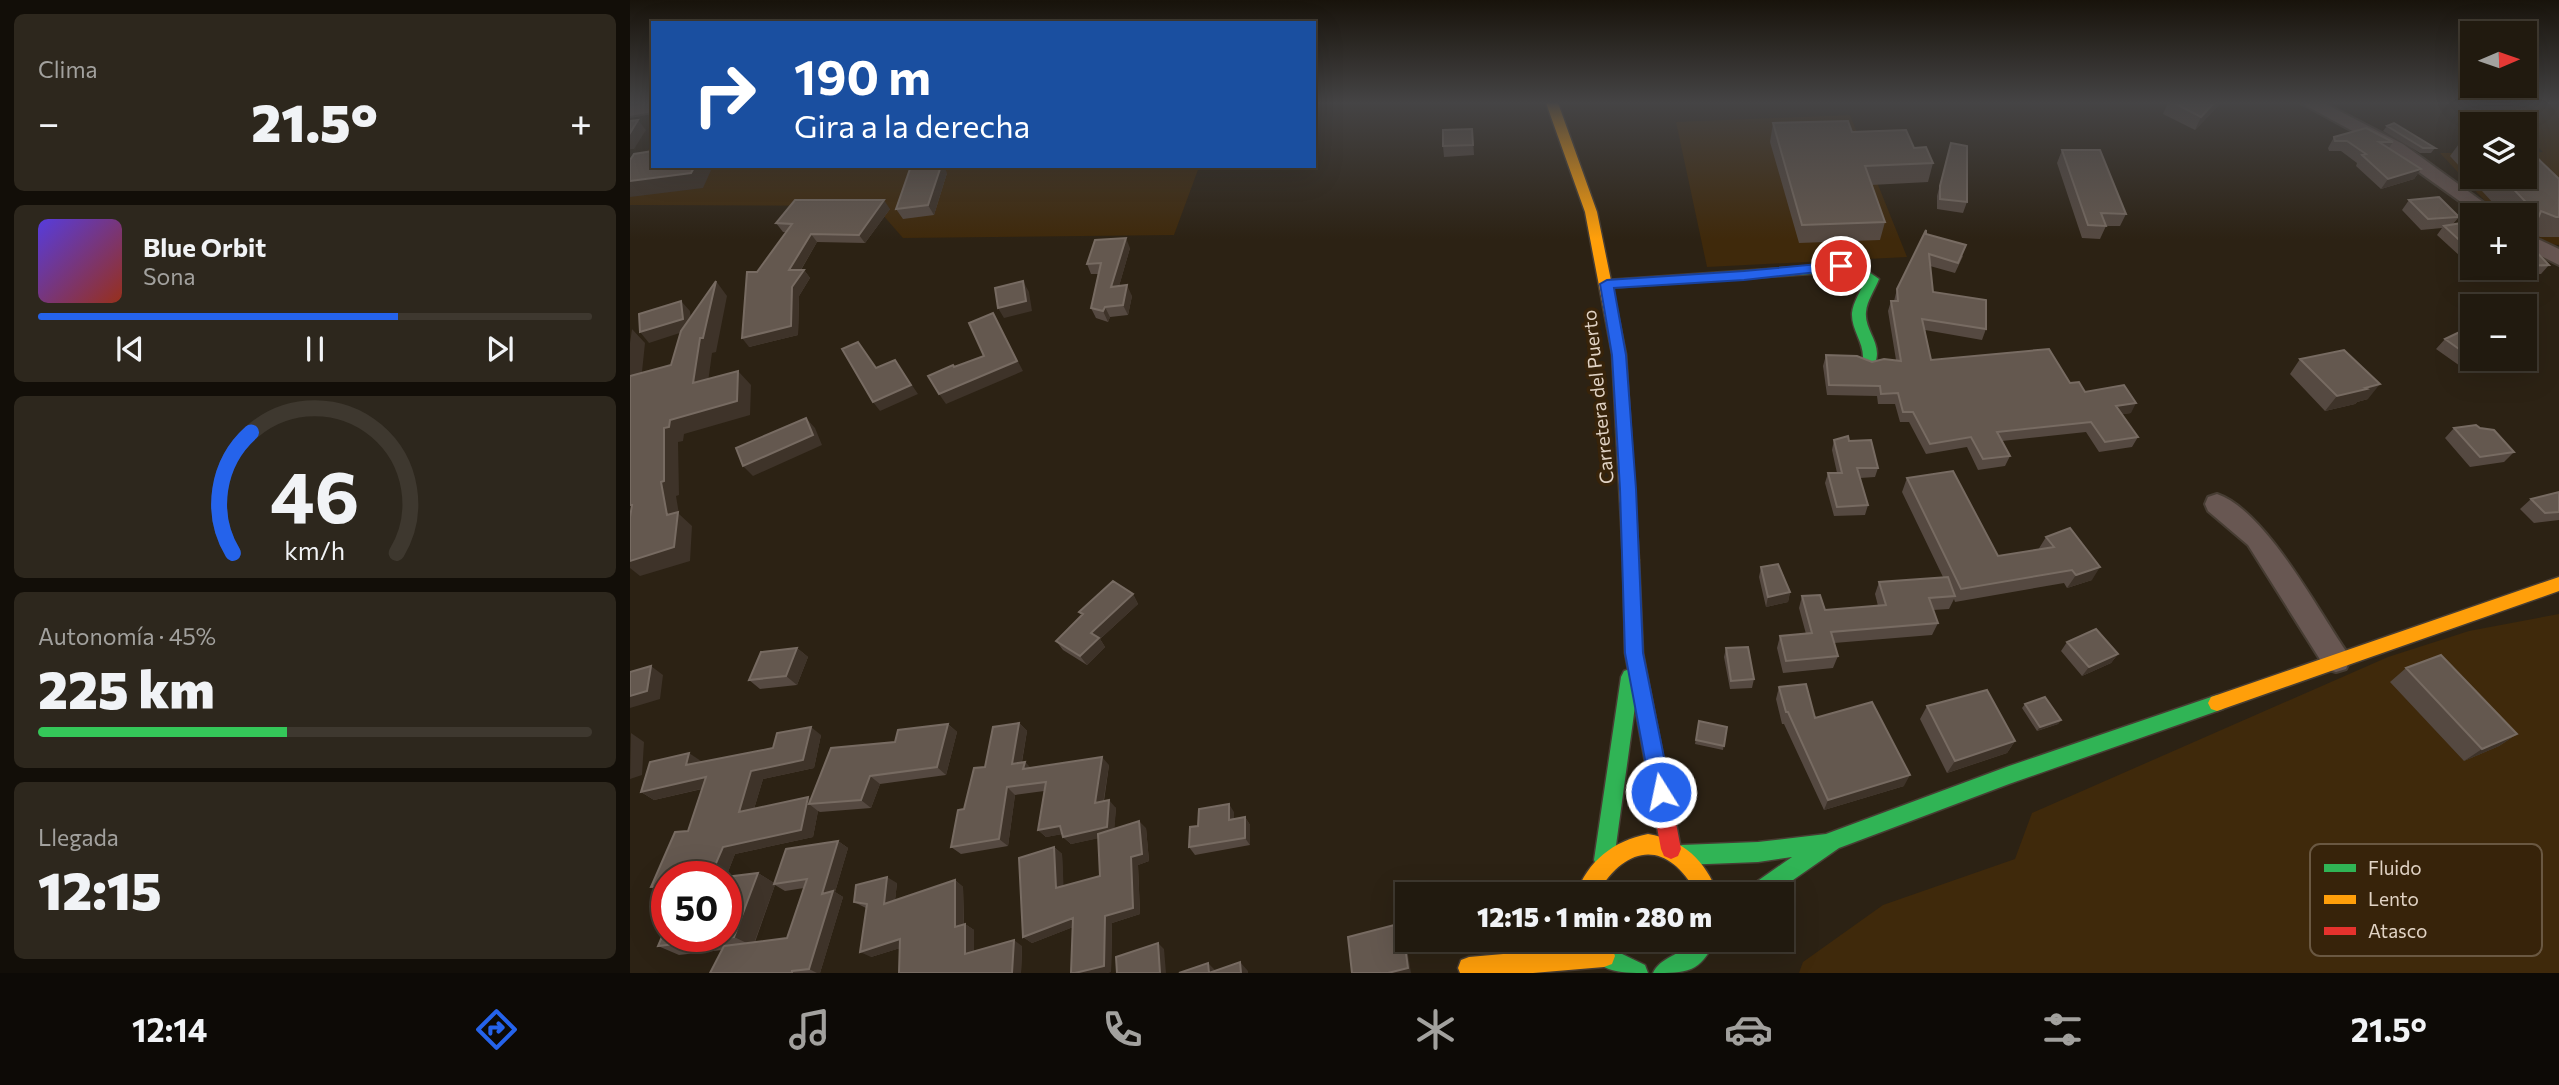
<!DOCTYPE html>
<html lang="es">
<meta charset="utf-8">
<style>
:root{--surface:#211a0f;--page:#2d271d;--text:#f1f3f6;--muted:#a2a19e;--line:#3e382f;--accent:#2563eb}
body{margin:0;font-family:Commissioner,sans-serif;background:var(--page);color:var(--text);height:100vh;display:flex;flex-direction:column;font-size:26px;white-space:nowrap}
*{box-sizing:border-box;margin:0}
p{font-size:23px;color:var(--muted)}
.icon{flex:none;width:38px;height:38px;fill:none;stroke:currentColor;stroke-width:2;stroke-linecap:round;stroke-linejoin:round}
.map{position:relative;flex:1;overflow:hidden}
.panel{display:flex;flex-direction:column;gap:14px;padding:14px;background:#120e08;width:630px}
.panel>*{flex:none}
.banner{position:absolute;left:21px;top:21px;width:665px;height:147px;border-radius:0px;box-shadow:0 7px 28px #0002,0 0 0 2px var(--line);background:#1a4fa0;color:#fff;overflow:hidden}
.needle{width:46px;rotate:88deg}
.controls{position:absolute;left:1830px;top:21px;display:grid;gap:14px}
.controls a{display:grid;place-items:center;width:77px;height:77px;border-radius:0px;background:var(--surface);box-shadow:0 7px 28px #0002,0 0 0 2px var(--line);font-size:35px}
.speed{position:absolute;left:21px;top:861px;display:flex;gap:14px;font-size:35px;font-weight:700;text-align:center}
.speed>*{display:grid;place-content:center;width:91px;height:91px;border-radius:50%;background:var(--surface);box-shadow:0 7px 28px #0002,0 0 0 2px var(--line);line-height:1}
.speed .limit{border:10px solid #d22;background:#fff;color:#111}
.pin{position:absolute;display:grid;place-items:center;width:60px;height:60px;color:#fff;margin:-30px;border:4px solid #fff;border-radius:50%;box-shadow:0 2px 7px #0007}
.me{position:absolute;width:77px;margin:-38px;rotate:350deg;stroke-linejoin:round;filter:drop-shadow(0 0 5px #0008)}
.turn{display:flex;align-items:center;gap:24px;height:147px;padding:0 28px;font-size:32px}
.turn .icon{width:91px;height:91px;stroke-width:2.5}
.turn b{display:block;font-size:49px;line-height:60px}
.big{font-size:52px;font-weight:800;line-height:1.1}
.panel .widget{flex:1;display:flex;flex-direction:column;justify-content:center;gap:10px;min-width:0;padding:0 24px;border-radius:10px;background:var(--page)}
.panel .dial{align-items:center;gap:0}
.dial svg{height:182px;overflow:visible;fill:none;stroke:var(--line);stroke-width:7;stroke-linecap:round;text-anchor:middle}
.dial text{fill:var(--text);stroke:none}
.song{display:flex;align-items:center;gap:21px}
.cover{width:84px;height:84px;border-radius:10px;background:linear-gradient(135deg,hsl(250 70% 55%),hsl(10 70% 35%))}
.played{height:7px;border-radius:4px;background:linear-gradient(90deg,var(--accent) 65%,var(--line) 65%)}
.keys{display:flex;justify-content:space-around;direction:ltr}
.heat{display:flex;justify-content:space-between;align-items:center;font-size:38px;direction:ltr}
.charge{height:10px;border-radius:5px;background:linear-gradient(90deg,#34c759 45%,var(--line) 0)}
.trip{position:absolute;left:765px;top:882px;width:399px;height:70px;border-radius:0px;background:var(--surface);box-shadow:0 7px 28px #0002,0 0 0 2px var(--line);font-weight:800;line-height:70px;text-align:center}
.dock{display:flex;height:112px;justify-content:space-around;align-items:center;background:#0d0a06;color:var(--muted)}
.dock .icon{width:49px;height:49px}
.dock .current{color:var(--accent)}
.dock b{font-size:32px;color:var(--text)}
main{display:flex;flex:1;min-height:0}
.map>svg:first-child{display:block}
.built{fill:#3f290b}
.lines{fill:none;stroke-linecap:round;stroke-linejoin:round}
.street-casing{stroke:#473d33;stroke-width:4}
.fast-casing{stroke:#473d33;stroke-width:3}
.slow-casing{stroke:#473d33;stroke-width:3}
.jam-casing{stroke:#473d33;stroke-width:3}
.street{fill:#685752;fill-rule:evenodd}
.fast{fill:#30b455;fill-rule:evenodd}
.slow{fill:#ff9f0a;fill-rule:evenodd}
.jam{fill:#e5322d;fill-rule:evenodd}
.wall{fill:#554941;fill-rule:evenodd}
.shaded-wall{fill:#3e3329}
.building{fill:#64584f;stroke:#776b62;stroke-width:2}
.route{fill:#2563eb;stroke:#184099;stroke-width:2}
.labels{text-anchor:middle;stroke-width:7;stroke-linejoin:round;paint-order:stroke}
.street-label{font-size:19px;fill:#e1d3c5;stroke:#37230a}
.key{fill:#37230a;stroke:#6a5842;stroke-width:2}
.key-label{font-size:19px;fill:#e1d3c5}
</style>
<main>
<section class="panel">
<div class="widget"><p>Clima</p>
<div class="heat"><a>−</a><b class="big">21.5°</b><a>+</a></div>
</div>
<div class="widget">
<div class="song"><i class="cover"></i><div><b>Blue Orbit</b><p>Sona</p></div></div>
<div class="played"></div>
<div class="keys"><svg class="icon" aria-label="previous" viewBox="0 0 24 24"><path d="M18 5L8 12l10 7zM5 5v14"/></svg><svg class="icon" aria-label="pause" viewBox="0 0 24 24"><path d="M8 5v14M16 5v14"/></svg><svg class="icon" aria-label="next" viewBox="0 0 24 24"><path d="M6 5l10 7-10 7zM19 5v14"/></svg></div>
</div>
<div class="widget dial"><svg viewBox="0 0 100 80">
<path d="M14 69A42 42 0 1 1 86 69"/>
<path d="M14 69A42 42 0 0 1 22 16" stroke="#2563eb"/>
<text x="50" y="56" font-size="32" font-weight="700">46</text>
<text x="50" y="72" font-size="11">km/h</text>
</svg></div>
<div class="widget"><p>Autonomía · 45%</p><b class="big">225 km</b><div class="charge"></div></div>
<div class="widget"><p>Llegada</p><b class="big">12:15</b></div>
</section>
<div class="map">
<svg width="1929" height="973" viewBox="0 0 1929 973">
<rect width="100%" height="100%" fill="#2c2214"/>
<path class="built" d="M1868,103H1929V245L1908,243L1895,235V215H1868L1810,153H1843V177H1895V153L1913,152L1895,133V124H1887Z
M1220,115L1277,257L1077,267L1046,122Z
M23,140V166L569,167L544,235L273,238L245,206L0,205V187Z
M1929,614V973H1169L1173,962L1253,905L1385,859L1402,813L1758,657L1839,631Z"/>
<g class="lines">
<defs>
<path id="street" d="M23,103V112L0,116V106Z
M1671,103H1694L1773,144L1871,215H1849L1761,152Z
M1895,233L1929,249V265L1895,248Z
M1587,494C1635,510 1687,609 1716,651L1720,660L1716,669L1706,672L1696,669L1618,545L1578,511L1575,504L1578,497Z"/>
<path id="fast" d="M1226,263L1249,279C1245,290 1237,300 1236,312C1234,330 1253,344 1245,363L1240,364L1233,359C1234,342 1221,330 1222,313C1223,302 1231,291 1235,280L1223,271L977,288L970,284L977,280Z
M1000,669L1006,671L1009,677L984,860L981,867L974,870L967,867L964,860L991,677L994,671Z
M1587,695L1593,697L1596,703L1593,709L1379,784L1209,848L1143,894H1116L1119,887L1162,857L1128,862L1052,865L1045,862L1042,855L1045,848L1052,845L1128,842L1196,834L1379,766Z
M953,940H977L990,953L1015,965L1018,973C987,973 966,973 953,940Z
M1062,940H1085C1071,973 1056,973 1023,973C1030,957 1051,956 1062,940Z"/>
<path id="slow" d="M916,103H928L967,212L996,354L1009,560L1007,565L1001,567L995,565L993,560L982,354L955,212Z
M1929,577V591L1587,711L1581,709L1578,703L1581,697L1587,695Z
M1018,834C1054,840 1075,860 1088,894H1067C1038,840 997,843 967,894H946C958,861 983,841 1018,834Z
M974,945L982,948L985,956L982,964L974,967L903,973H830L828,968L831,960L839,957Z"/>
<path id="jam" d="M1001,553L1007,555L1009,560L1013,653L1051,849L1048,856L1041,859L1034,856L1031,849L995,653L993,560L995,555Z"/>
</defs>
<use href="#street" class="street-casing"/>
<use href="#fast" class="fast-casing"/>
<use href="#slow" class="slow-casing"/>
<use href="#jam" class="jam-casing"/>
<use href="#street" class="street"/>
<use href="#fast" class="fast"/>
<use href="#slow" class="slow"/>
<use href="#jam" class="jam"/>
</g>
<path class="wall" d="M1538,103H1591L1565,130L1533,114Z
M1143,123L1222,132L1284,148L1303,163L1298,182L1241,185L1255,222L1250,240L1169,243L1140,142Z
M1757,126L1805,148L1801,153H1790L1753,131Z
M1843,136V177H1895L1929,179V237H1910L1896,231L1895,232V215H1874L1820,156L1834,137Z
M1704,137L1763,142L1759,148L1791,169L1784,179L1751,189L1726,166L1727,163L1711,151H1699L1698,148Z
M843,139L844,155L814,157L813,146Z
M1432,150L1496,214L1490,226H1476L1470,239L1452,238L1427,163Z
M1318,153L1337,202L1333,213L1307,209V196Z
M317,173L304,215L273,219L266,209Z
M1779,200L1829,217L1823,224L1843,221V268H1857L1847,271L1829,259L1831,257L1807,235L1812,228L1791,230L1772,210Z
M260,209L235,243L187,242L171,270H174L180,278L169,296L168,335L119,347L156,232H153L146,223Z
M1296,234L1333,256L1325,273L1300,266L1303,292L1356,329L1352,340L1295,330L1301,360L1440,383L1455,392L1501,413L1492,414L1508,437L1502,447L1469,452L1456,432L1372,441L1380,456L1375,466L1348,470L1337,447L1296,454L1279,422H1270L1265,404H1248L1247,396L1197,395L1193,366L1196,355L1242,362L1266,360L1258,311L1261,301H1264L1267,289Z
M1895,240L1919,265L1911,274L1881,275L1874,268H1895Z
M500,248L489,286L502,296L498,315L480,317L478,322L466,318L461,308L468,274H461L457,264Z
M1815,339L1843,359H1866L1862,364L1840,373L1806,349Z
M1670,359L1738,399L1727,402L1725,404L1695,411L1660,374Z
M1824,428H1850L1884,452L1874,462L1840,467L1815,438Z
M1204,440L1219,441L1248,468L1245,477L1230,478L1238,505L1235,515L1204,516L1195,483L1198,473H1207L1202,450Z
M1277,478L1368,556L1408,550L1416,537L1462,580L1437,588L1434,583L1325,602L1324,599L1319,609L1303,610L1308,623L1302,635L1204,643L1208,656L1203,668L1153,673L1147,648L1150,636L1176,634L1169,608L1172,596L1195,610L1248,606L1245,594L1249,582L1313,577L1272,492Z
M1929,492V520L1904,523L1890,509L1901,499Z
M1131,567L1160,592L1158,602L1136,607L1129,577Z
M503,594L508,604L470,639L475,647L457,665L433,650L426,641L452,616L449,612Z
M1437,642L1488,654L1481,663L1452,676L1431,651Z
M167,648L178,657L167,685L130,689L119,680Z
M1096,648L1124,679L1122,688L1100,689L1094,657Z
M1776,668L1887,734L1869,746L1834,761L1760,682Z
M1149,687L1185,718L1274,786L1194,810L1154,724H1152L1146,699Z
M1395,704L1431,720L1428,724L1407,731L1392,708Z
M1297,706L1385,741L1377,753L1317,773L1290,719Z
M1069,721L1097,727L1093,750L1065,744Z
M389,723L397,731L392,762H395L400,768L479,765L474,801L486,808L484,828H516L519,861L508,865L510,914L482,923L481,972L476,973H441L443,927L402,943L393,937L424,847L432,854L433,886L470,876L468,838L441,844L433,837L432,834L416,837L408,830L414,791L385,795L378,846L331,854L321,847L355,767Z
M318,724L327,732L316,775L250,784L241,808L190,812L188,811L183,837L105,854L96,877H37V894H34L21,887L58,831L72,789L24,800L11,792L71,761V762L143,748L191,735L184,768L133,779L124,809L181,799L265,742Z
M604,812V819L615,817L620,825V845L565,855L559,847L568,826Z
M208,841L218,848L205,892L213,897L190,973H80L92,950L49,955L28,946L128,873L144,883ZM145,885L155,891L174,888L157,938L125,942Z
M325,880L333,887L334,924H335L344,930V951L392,946L391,973H269L270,948L241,957L236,908L224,902L267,883L265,900Z"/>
<path class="shaded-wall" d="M1584,103H1591L1565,130L1571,117Z
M8,120L16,130L4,149H0V133Z
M65,166H83L73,188L0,197V181Z
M311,166H314L317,173L304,215L298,205Z
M1791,169L1784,179L1751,189L1758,179Z
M254,200L260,209L235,243L229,235Z
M181,234L187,242L166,278L159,270Z
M496,238L500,248L486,297L481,287Z
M174,270L180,278L169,296L168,335L119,347L112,338L162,287Z
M86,281L97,296L86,352L82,353L76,397L63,383L70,338Z
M393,281L399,292L402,311L374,318L368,308Z
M497,285L502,296L498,315L493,305Z
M51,301L60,311L62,329L19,343L10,332Z
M475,307L480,317L478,322L473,311Z
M363,313L393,371L316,404L309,394L387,361Z
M2,329L15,343L10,391L0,380V343Z
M1859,359H1866L1862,364L1840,373L1849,363Z
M265,360L288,394L250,411L243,402Z
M108,371L121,385L120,415L54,434L53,441L48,442L49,495L46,496L49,514L62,526L60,561L10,576L0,568V561L37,515L31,482L34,428L40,420Z
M1750,384L1738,399L1727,402L1725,404L1695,411L1707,396Z
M1506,403L1501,413L1481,416L1486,406Z
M176,418L185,428L192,445L123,476L113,466Z
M1470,567L1462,580L1437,588L1446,575Z
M1160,592L1158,602L1136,607L1138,597Z
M503,594L508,604L470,639L475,647L457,665L450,656L461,633Z
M167,648L178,657L167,685L156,676Z
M1488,654L1481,663L1452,676L1459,667Z
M21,666L33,675L30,699L0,708V696Z
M1431,720L1428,724L1407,731L1410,727Z
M389,723L397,731L390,772L382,764Z
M318,724L327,732L316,775L307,767Z
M181,727L191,735L184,768L133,779L121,819L109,812L121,771Z
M1,733L14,742L12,775L0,779Z
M1887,734L1869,746L1834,761L1852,749Z
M1385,741L1377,753L1317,773L1325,761Z
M59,753L71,761L68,773L56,765Z
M472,757L479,765L472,810L465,803Z
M395,762L403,770L393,769Z
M1280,775L1274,786L1194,810L1198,800Z
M240,776L250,784L241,808L231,800Z
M76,777L88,785L24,800L11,792Z
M377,787L385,795L378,846L369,839Z
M178,797L187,803L179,804L188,811L183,837L105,854L96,877H80L93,847Z
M479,800L486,808L484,835L441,844L433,837Z
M599,804L604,812V828L599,820Z
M615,817L620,825V845L615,838Z
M509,821L516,828L519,861L508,865L510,914L482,923L481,972L476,973H445L475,916L501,857Z
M430,826L438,833L416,837L408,830Z
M208,841L218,848L205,892L213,897L190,973H187L179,969L192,894Z
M424,847L432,854L434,895L426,888Z
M128,873L146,884H144L145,885L123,946L104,937Z
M257,877L267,883L264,910L254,904Z
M325,880L333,887L334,933L325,927Z
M443,918L451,924L402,943L393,937Z
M772,923L774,930L781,973H758Z
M335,924L344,930V959L335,954Z
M270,939L280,945L241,957L230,952Z
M384,940L392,946L391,973H382Z
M528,943L534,949L536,973H530Z
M610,962L618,971V973H611Z
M578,963L587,972L579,973Z"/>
<path class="building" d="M1544,103H1584L1571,117Z
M8,120L0,133V121Z
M1218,121L1222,132L1276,130L1284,148L1296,147L1303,163L1235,166L1255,222L1172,225L1143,123Z
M1764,123L1805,148H1793L1757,126Z
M1736,128L1763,142H1749L1791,169L1758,179L1732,155L1736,154L1717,141H1705L1704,137Z
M842,129L843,145L813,146V130Z
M1843,136V146L1834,137Z
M1321,143L1337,146V202L1310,199V186Z
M1895,146L1929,179V217H1926L1911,211L1909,216L1872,177H1895Z
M1432,150H1470L1496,214L1471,213L1476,226L1458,225Z
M23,151V166H65L61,173L0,181V160L4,154Z
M281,166H311L298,205L266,209Z
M1809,197L1829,217L1798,219L1779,200Z
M165,200H254L229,235L181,234L159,270H174L162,287L161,326L112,338L117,272H127L162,224L146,223Z
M1843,221V254L1836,250L1839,249L1814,226Z
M1296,230V234L1336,245L1328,263L1299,254L1303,292L1356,300V329L1292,319L1301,360L1419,349L1440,383L1449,382L1455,392L1494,385L1506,403L1486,406L1508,437L1475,442L1461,422L1367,432L1380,456L1353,459L1341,437L1300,444L1283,412H1273L1268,393L1251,394L1250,386L1199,385L1196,355L1227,356L1242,362L1254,359L1271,361L1261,301H1268L1267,289Z
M496,238L481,287L497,285L493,305L475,307L473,311L461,308L471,263L457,264L465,240Z
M1895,240L1919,265L1895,266Z
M86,281L73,338H70L63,383L108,371L107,401L40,420L39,427L34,428V481L31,482L37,515L48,512L44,547L0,561V517L2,505H0V376L41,365L51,331Z
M393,281L396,301L368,308L365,288Z
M51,301L53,319L10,332L9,314Z
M363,313L387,361L309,394L298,376L323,365L324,367L354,356L339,323Z
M1838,328L1843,332V359L1815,339Z
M228,342L246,368L265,360L281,385L243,402L212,349Z
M1714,350L1750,384L1735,388L1737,389L1707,396L1670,359Z
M1843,359H1859L1849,363Z
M176,418L183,435L113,466L106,448Z
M1846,425L1850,428L1864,430L1884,452L1850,457L1824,428Z
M1218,436L1219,441L1241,440L1248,468H1227L1238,505L1207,507L1198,473H1212L1204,440Z
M1323,471L1368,556L1424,547L1416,537L1440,528L1470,567L1446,575L1442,570L1331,589L1277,478Z
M1929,492V512L1915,513L1901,499Z
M1148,564L1160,592L1138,597L1131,567Z
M1318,577L1325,596L1299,598L1308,623L1201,632L1208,656L1156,661L1150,636L1182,633L1172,596L1190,595L1195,610L1256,605L1249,582Z
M483,581L503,594L461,633L469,638L450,656L426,641L453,614L449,612Z
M1466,629L1488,654L1459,667L1437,642Z
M1118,647L1124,679L1101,681L1096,648Z
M167,648L156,676L119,680L131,652Z
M1811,655L1887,734L1852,749L1776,668Z
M21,666L17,691L0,696V672Z
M1176,684L1185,718L1242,702L1280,775L1198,800L1158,712H1156L1149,687Z
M1357,690L1385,741L1325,761L1297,706Z
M1415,697L1431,720L1410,727L1395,704Z
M1069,721L1097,727L1094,746L1066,740Z
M389,723L382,764L395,762L393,769L472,757L465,803L479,800L477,827L433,837L430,826L408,830L416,782L377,787L369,839L321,847L328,810L334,809L344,768L355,767L363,727Z
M318,724L307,767L240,776L231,800L179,804L201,748L265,742L268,730Z
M181,727L173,760L121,771L109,812L178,797L171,830L93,847L80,877H37V886L21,887L45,832L58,831L76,777L11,792L20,762L59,753L56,765L143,748L147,733Z
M599,804V820L615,817V838L559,847L560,827L568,826L569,809Z
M509,821L512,854L501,857L503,908L475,916L474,966L445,973H441L443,918L393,937L389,858L424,847L426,888L470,876L468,834Z
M208,841L192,894L203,891L179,969L162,971V973H80L94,946L157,938L177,879L144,884L156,849Z
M128,873L104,937L28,946L37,925V936H96V877Z
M257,877L254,904L325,880V927L335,924V954L384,940L382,973H269L270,939L230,952L237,904L224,902L226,885Z
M772,923L778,968L758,973H722L718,937Z
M528,943L530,973H487L486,957Z
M610,962L611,973H579Z
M578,963L579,973H549Z"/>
<linearGradient id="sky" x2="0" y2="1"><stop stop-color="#18130b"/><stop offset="0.43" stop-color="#454445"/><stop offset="1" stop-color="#454445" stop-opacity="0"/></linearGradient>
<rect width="1929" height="239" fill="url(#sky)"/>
<path class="route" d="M1211,262L1216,263V269L1114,280L984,288L996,355L1006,489L1013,653L1041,792L1038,799L1031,802L1024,799L1021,792L995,653L990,489L982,355L970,284L977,280L1114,271Z"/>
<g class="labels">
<g class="street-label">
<text transform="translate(968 397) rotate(-96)" y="7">Carretera del Puerto</text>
</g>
</g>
<rect x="1680" y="844" width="232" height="112" rx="10" class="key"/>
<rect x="1694" y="864" width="32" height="8" fill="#30b455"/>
<rect x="1694" y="895" width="32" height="9" fill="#ff9f0a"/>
<rect x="1694" y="927" width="32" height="8" fill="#e5322d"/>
<g class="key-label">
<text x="1738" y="875">Fluido</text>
<text x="1738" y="906">Lento</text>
<text x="1738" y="938">Atasco</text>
</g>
</svg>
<div class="controls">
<a><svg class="needle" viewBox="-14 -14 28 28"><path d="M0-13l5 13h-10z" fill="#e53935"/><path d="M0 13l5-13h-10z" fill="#a2a19e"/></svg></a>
<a><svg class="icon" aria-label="layers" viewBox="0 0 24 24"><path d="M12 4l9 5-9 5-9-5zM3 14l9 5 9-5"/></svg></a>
<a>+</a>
<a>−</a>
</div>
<div class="speed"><div class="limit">50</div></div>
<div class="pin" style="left:1211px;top:266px;background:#d93025"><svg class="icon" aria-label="arrive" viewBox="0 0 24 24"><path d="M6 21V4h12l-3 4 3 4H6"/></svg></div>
<svg class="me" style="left:1031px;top:792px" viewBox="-20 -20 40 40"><circle r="17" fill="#2563eb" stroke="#fff" stroke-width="3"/><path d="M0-11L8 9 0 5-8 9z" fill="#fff"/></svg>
<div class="trip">12:15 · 1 min · 280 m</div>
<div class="banner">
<div class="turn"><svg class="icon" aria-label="right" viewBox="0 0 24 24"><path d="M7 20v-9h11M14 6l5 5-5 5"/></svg><div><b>190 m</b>Gira a la derecha</div></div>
</div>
</div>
</main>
<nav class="dock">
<b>12:14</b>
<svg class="icon current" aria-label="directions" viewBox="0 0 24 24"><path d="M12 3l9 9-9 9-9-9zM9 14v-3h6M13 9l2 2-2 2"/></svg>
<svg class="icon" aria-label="music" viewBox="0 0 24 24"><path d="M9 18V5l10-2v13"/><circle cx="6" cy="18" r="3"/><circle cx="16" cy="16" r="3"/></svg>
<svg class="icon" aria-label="phone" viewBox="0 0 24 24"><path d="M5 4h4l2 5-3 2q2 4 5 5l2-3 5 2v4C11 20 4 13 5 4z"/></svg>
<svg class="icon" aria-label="climate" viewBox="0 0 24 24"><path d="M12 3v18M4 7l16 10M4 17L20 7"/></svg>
<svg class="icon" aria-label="car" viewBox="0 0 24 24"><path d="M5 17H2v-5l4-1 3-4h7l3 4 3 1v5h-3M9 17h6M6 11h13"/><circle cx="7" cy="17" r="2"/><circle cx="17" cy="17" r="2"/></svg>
<svg class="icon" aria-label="filters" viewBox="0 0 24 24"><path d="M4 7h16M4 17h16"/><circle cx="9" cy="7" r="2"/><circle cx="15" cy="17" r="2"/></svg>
<b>21.5°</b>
</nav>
